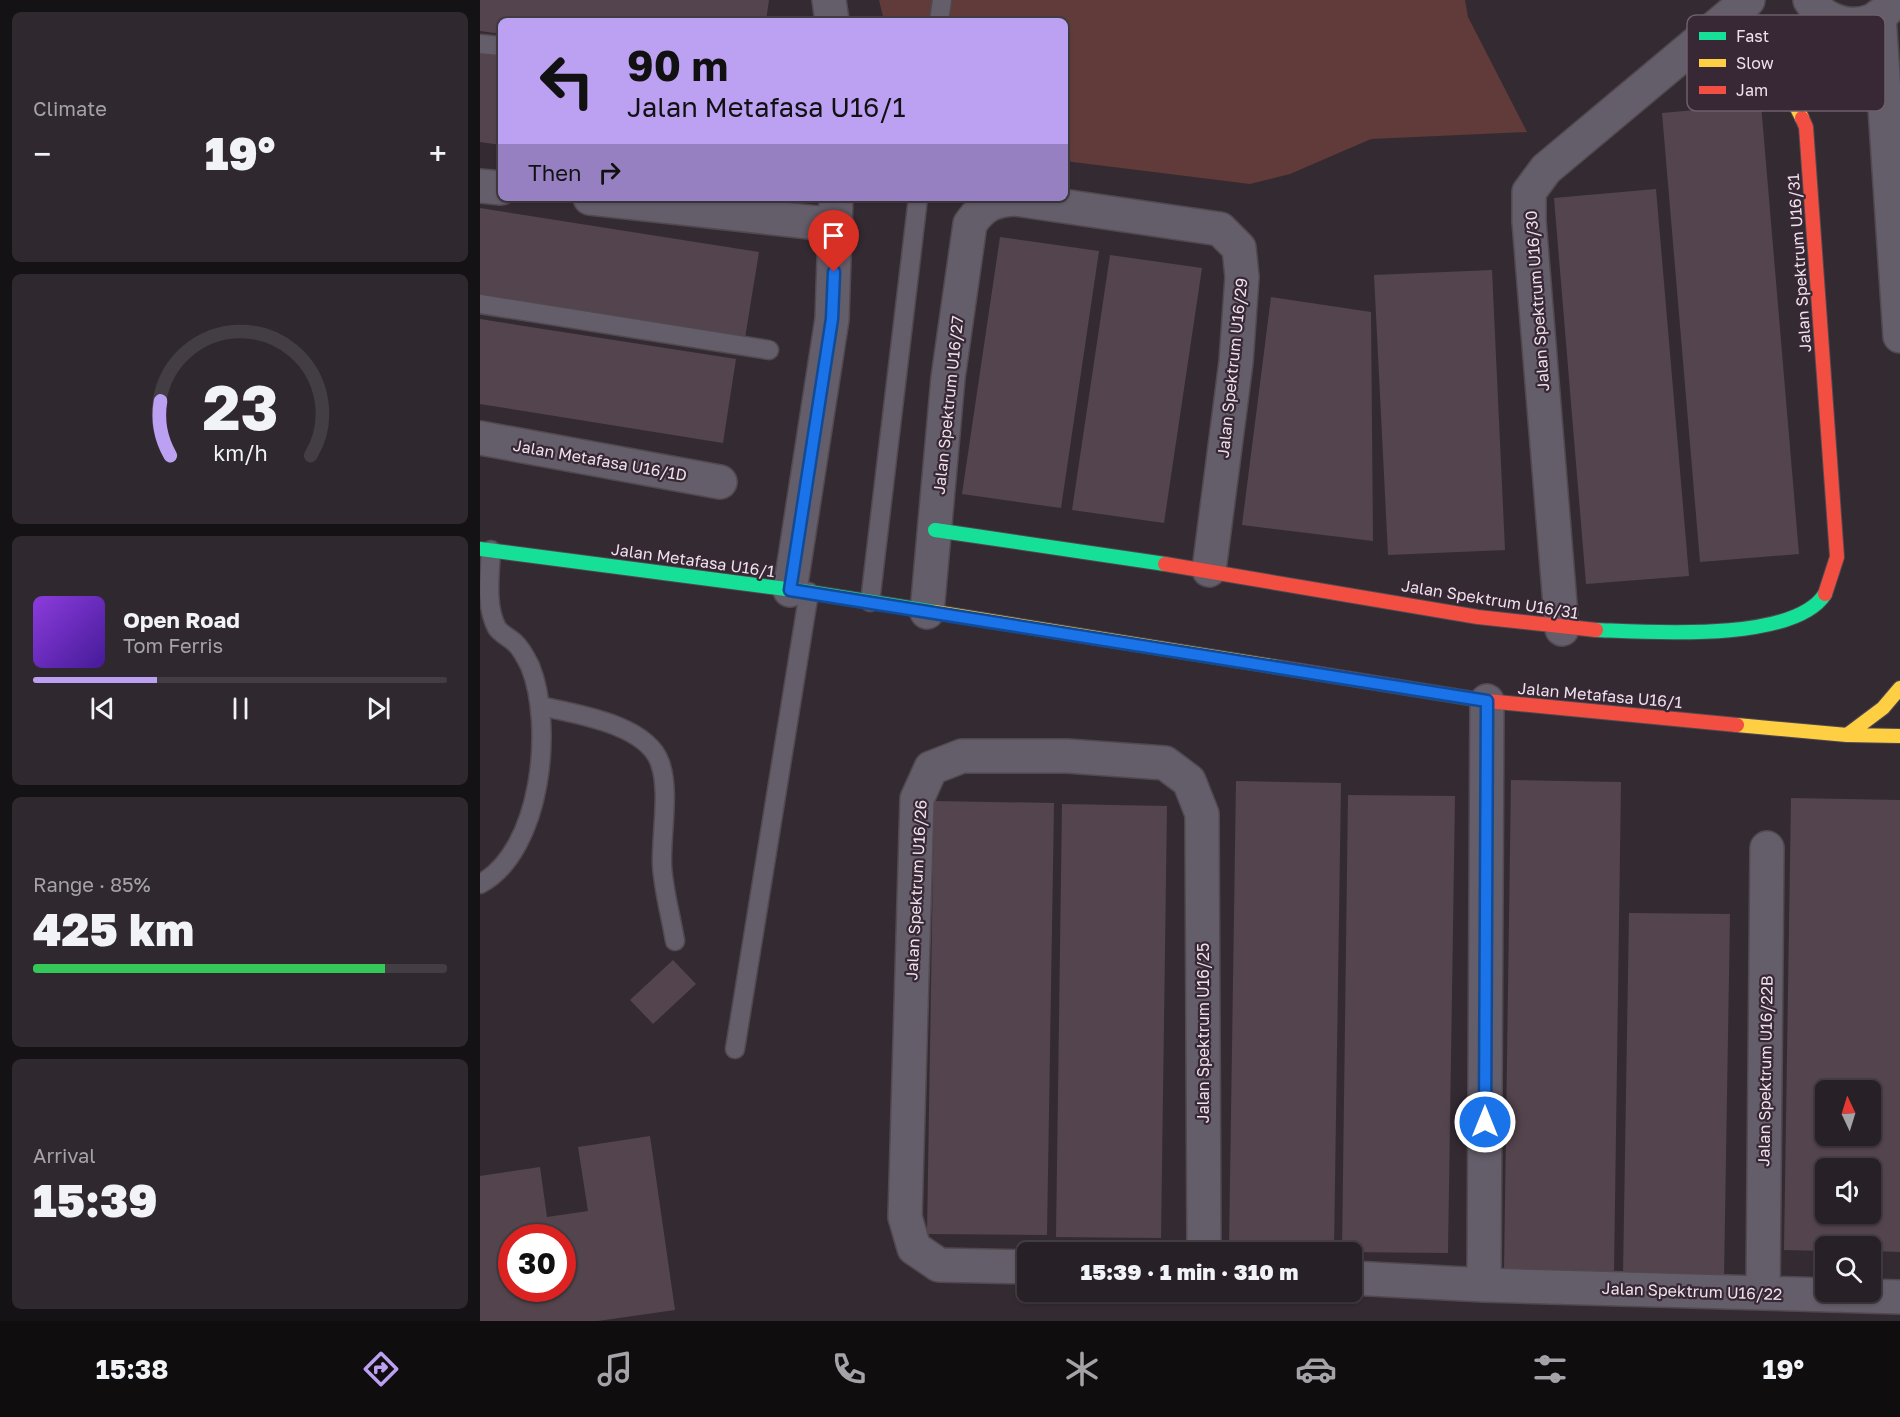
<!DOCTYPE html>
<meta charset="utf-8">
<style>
:root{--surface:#272026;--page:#2f282e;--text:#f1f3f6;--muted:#a4a3a7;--line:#433e43;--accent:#bca0f2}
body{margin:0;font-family:"Golos Text",sans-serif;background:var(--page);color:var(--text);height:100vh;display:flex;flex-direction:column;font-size:22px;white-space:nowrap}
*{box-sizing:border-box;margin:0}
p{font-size:20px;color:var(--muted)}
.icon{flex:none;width:33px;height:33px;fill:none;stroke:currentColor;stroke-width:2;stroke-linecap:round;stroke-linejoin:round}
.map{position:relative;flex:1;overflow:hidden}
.panel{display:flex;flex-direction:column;gap:12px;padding:12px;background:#151215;width:480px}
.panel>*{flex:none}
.guide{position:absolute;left:18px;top:18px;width:570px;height:183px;border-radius:9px;box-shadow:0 2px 4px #0004,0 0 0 2px var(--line);background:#bca0f2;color:#111;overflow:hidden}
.needle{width:39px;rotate:356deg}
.fabs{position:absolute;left:1335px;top:1080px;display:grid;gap:12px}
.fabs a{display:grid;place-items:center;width:66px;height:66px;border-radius:9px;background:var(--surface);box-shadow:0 2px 4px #0004,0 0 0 2px var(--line);font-size:30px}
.speed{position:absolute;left:18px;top:1224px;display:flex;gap:12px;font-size:30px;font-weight:700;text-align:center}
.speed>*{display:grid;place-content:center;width:78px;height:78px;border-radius:50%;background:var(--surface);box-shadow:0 2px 4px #0004,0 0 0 2px var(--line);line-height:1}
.speed .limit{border:9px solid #d22;background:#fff;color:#111}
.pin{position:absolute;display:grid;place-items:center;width:51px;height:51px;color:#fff;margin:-62px -26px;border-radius:50% 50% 50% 0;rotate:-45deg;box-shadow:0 0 6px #0007}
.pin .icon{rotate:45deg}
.me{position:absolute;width:66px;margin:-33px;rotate:0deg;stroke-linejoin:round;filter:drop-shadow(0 0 4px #0008)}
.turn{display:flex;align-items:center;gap:21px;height:126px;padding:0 30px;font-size:27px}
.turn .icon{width:78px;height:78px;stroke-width:2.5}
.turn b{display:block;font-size:42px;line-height:51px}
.then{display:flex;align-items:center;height:57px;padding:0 30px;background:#0003;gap:12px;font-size:22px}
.big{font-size:45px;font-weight:800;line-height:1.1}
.panel .widget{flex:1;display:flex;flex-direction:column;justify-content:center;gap:9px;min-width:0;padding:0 21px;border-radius:9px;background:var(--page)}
.panel .dial{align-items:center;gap:0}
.dial svg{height:156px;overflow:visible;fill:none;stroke:var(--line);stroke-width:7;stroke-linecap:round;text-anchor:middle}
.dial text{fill:var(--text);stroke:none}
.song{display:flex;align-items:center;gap:18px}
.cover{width:72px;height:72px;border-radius:9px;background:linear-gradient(135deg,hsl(270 70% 55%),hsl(260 70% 35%))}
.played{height:6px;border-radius:3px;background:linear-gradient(90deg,var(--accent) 30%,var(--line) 30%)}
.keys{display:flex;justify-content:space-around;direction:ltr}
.heat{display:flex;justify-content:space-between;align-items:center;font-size:33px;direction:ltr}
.charge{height:9px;border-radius:4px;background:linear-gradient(90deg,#34c759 85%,var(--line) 0)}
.trip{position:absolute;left:537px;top:1242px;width:345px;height:60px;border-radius:9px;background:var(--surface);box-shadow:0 2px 4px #0004,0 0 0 2px var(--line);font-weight:800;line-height:60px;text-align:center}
.tabs{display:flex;height:96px;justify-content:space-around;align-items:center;background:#100d0f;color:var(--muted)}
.tabs .icon{width:42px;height:42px}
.tabs .current{color:var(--accent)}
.tabs b{font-size:27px;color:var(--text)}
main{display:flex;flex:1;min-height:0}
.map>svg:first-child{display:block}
.green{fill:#603b39}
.building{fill:#54444d;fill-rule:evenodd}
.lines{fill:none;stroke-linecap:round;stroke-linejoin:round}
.lane-casing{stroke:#51494f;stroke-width:21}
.street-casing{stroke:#51494f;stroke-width:36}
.fast-casing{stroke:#51494f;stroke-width:16}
.slow-casing{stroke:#51494f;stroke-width:16}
.jam-casing{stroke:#51494f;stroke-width:16}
.lane{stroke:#645d6a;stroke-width:18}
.street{stroke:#645d6a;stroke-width:33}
.fast{stroke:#16e098;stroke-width:14}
.slow{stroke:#ffcf43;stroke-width:14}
.jam{stroke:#f24e42;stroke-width:14}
.route-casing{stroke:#114b97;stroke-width:15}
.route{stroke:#1a73e8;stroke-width:10}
.labels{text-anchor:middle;stroke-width:4.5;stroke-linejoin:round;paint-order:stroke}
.street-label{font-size:16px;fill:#ede2eb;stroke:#382735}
.key{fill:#382735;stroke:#6e5f6c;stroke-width:1.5}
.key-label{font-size:16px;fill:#ede2eb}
</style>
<main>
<section class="panel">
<div class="widget"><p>Climate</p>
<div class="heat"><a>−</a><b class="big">19°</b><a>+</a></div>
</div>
<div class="widget dial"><svg viewBox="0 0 100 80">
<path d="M14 69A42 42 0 1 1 86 69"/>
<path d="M14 69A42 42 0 0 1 9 41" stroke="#bca0f2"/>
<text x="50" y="56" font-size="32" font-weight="700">23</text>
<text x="50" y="72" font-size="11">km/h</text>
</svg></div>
<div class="widget">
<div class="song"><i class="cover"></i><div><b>Open Road</b><p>Tom Ferris</p></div></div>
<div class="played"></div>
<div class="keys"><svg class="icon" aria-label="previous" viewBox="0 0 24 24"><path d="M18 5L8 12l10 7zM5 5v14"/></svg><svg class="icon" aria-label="pause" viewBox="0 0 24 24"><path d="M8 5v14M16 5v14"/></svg><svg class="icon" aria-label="next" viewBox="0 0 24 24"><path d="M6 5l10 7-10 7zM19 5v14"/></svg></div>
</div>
<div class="widget"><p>Range · 85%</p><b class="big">425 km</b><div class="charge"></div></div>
<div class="widget"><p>Arrival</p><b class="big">15:39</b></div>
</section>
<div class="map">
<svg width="1420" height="1321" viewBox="0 0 1420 1321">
<rect width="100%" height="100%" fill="#342b32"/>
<path class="green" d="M399,0H985L988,17L1047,132L891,139L810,174L770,184L585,161V21H404Z"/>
<path class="building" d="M0,0H289L286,21H21V34L0,31Z
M0,47L21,50V145L0,142Z
M1281,104L1319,554L1220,562L1182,113Z
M1176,189L1209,576L1106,584L1074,198Z
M0,208L279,252L265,338L0,296Z
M520,237L619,251L581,508L482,494Z
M630,255L722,268L684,523L592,510Z
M1012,270L1025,550L908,555L894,275Z
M791,297L891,312L893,541L762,525Z
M0,319L256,359L243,443L0,404Z
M1031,780L1141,782L1134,1272L1024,1271Z
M756,781L861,783L854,1249L749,1248Z
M868,795L975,796L968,1253L862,1252Z
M1311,798L1420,800V1252L1390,1251V1246H1346V1251L1304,1250ZM1346,1090H1390V1136H1346ZM1346,1168H1390V1214H1346Z
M454,801L574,803L567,1235L447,1234Z
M582,804L687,806L681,1238L576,1237Z
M1149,913L1250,914L1244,1277L1143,1275Z
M193,960L216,984L173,1024L150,1000Z
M170,1136L195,1310L118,1321H0V1176L60,1167L67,1217L108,1211L98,1147ZM32,1238H82V1288H32Z"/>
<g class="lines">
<defs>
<path id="lane" d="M459,21L462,0
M0,44L21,46
M0,304L289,350
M390,602L438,198
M60,706C95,714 167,724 180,763C190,790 181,835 182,864C183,889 191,916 195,941
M0,884C62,851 74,725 50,666C46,658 41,648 35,643C30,638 21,634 17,628C5,606 10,574 11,550
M255,1049L329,592"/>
<path id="street" d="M349,0L352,21
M1330,0C1348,30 1394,34 1412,2
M1399,16L1420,336
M0,186L21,188
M110,198L357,225
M0,438L240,482
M310,590L352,319L356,198
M447,612L468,378L490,224C502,206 513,200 535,199L740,229L759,248L762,277L756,362L729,570
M1082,629L1049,221V192L1066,169L1268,0
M548,1267L459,1265L434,1248L425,1217L437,799L451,768L482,756H587L685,763L709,781L722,814L724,1252
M872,1278L1004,1285L1420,1297
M1004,1285L1007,701
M1283,1293L1287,848"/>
<path id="fast" d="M455,530L685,564
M0,549L329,592L455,612
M1116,630C1168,632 1314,643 1345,594"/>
<path id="slow" d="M1239,24L1317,108L1322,118
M455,612L797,667
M1257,725L1367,735L1420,736
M1367,735L1403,708L1420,688"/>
<path id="jam" d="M1322,118L1326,127L1357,557L1345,594
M685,564L998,617L1116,630
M797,667L1007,701L1257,725"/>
</defs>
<use href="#lane" class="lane-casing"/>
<use href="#street" class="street-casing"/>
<use href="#fast" class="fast-casing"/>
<use href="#slow" class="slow-casing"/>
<use href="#jam" class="jam-casing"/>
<use href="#lane" class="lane"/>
<use href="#street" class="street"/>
<use href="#fast" class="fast"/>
<use href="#slow" class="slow"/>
<use href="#jam" class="jam"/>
</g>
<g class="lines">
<defs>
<path id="route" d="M354,272L352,319L310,590L1007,701L1005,1122"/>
</defs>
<use href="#route" class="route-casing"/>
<use href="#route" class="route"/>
</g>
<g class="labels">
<g class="street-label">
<text transform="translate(1319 263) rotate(-94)" y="6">Jalan Spektrum U16/31</text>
<text transform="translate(1057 301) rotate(-94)" y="6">Jalan Spektrum U16/30</text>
<text transform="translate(752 368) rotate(-84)" y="6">Jalan Spektrum U16/29</text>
<text transform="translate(468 405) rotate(-84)" y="6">Jalan Spektrum U16/27</text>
<text transform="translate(120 460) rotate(10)" y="6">Jalan Metafasa U16/1D</text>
<text transform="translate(213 560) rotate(8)" y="6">Jalan Metafasa U16/1</text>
<text transform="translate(1010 599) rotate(9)" y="6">Jalan Spektrum U16/31</text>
<text transform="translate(1120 695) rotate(5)" y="6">Jalan Metafasa U16/1</text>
<text transform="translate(436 890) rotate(-87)" y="6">Jalan Spektrum U16/26</text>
<text transform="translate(723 1033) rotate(-90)" y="6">Jalan Spektrum U16/25</text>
<text transform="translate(1285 1071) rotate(-89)" y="6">Jalan Spektrum U16/22B</text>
<text transform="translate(1212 1291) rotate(2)" y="6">Jalan Spektrum U16/22</text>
</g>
</g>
<rect x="1207" y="15" width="198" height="96" rx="9" class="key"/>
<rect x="1219" y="32" width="27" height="8" fill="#16e098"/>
<rect x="1219" y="59" width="27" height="8" fill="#ffcf43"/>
<rect x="1219" y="86" width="27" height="8" fill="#f24e42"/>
<g class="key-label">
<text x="1256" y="42">Fast</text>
<text x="1256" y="69">Slow</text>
<text x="1256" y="96">Jam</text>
</g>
</svg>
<div class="fabs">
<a><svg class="needle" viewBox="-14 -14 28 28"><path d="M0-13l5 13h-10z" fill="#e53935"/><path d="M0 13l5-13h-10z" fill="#a4a3a7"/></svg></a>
<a><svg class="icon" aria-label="sound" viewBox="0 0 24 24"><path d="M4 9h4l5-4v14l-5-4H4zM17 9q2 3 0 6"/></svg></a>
<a><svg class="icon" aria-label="search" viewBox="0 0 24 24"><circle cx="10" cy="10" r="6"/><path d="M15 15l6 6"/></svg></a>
</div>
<div class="speed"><div class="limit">30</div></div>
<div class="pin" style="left:354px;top:272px;background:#d93025"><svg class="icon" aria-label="arrive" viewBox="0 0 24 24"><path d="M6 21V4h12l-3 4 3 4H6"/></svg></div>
<svg class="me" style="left:1005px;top:1122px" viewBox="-20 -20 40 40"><circle r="17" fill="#1a73e8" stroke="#fff" stroke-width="3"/><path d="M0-11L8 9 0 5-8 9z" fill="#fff"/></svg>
<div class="trip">15:39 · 1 min · 310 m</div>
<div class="guide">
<div class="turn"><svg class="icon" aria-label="left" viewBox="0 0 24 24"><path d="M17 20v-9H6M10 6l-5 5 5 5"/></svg><div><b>90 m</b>Jalan Metafasa U16/1</div></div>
<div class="then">Then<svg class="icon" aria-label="right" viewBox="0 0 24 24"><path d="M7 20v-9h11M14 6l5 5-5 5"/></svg></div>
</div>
</div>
</main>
<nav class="tabs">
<b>15:38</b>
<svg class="icon current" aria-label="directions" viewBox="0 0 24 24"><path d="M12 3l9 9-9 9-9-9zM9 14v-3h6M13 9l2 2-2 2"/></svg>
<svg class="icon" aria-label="music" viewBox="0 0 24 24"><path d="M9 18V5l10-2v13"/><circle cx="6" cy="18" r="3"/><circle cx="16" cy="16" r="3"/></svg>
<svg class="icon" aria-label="phone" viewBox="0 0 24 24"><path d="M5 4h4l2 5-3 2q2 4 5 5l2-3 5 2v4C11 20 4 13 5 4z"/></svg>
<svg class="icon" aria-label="climate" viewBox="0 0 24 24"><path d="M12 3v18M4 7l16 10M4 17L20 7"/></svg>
<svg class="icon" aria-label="car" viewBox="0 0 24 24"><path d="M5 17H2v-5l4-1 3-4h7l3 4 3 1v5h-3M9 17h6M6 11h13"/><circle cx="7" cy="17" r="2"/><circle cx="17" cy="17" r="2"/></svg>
<svg class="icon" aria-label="filters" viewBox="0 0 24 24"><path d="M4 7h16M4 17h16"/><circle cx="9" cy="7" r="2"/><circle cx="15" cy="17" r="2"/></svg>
<b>19°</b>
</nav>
